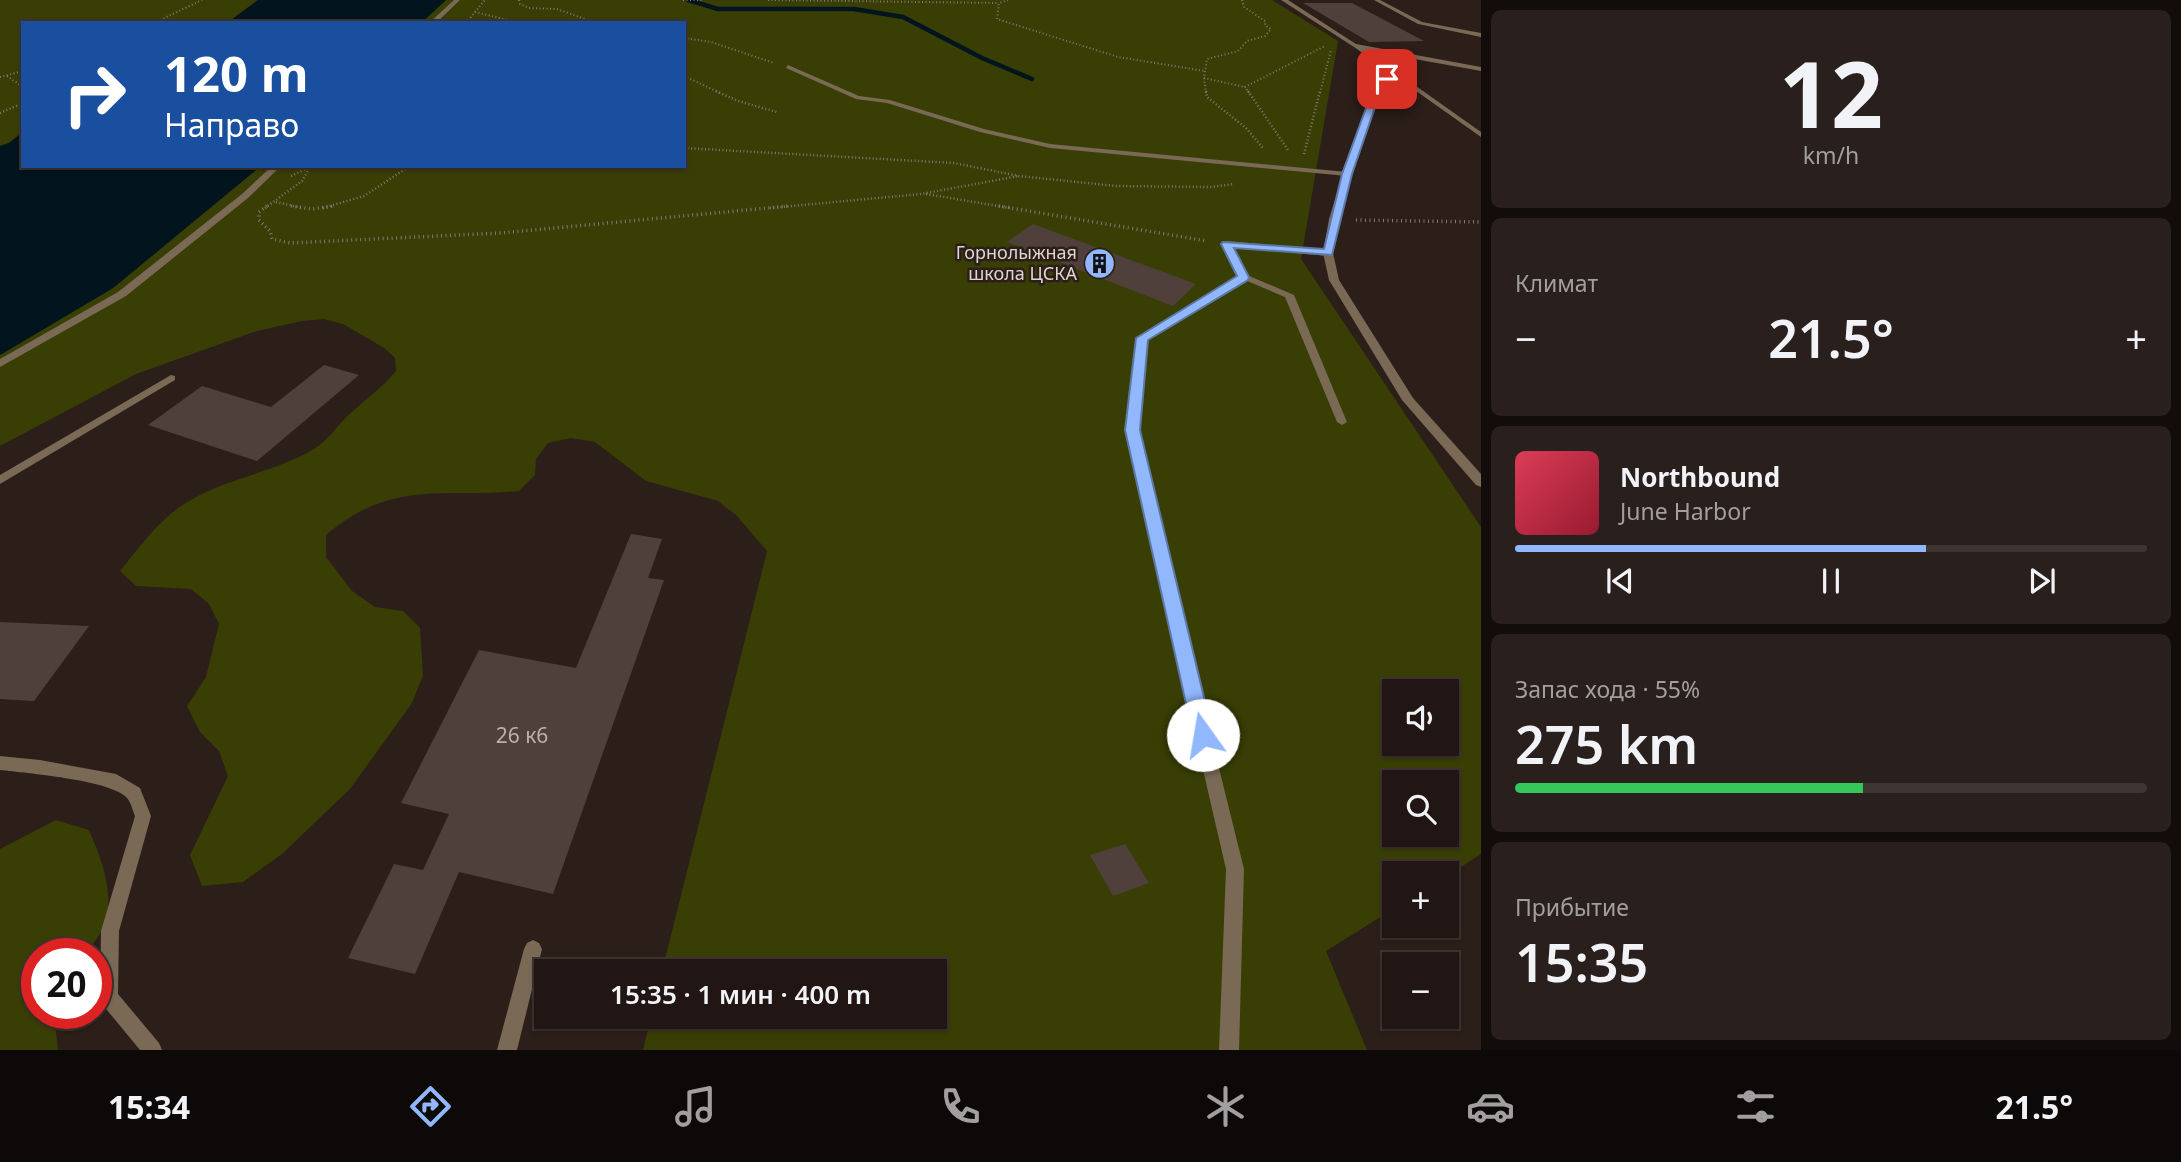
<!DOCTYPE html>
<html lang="ru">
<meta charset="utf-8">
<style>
:root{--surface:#211613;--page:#291f1c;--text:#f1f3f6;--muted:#a29fa0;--line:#3e3533;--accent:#91b8fd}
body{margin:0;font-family:"Noto Sans",sans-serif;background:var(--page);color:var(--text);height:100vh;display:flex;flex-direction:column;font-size:26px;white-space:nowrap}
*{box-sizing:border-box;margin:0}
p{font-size:23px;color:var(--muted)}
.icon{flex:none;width:38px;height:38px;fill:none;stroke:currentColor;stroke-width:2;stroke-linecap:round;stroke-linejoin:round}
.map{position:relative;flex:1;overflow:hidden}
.panel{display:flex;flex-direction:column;gap:10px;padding:10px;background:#120c0a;width:700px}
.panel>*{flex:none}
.guide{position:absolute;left:21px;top:21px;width:665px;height:147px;border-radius:0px;box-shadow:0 2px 5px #0004,0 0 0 2px var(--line);background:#1a4fa0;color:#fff;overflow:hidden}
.tools{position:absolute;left:1382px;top:679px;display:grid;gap:14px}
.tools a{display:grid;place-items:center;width:77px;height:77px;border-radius:0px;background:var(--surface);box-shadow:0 2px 5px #0004,0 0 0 2px var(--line);font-size:35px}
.speed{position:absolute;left:21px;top:938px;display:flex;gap:14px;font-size:35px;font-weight:700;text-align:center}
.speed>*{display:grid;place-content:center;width:91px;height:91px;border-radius:50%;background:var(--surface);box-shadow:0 2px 5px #0004,0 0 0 2px var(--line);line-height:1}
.speed .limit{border:10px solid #d22;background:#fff;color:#111}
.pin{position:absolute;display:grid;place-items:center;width:60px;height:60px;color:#fff;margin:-30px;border-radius:14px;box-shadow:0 4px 10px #0006}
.me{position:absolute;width:77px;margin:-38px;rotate:347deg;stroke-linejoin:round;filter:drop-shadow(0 0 5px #0008)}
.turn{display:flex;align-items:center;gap:24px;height:147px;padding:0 28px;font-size:32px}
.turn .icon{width:91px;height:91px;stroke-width:2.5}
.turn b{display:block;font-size:49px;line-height:60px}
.big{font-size:52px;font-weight:600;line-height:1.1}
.panel .widget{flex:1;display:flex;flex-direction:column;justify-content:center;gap:10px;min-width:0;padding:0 24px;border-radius:10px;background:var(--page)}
.panel .dial{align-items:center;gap:0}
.dial b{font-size:91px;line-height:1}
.song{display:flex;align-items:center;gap:21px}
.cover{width:84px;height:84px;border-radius:10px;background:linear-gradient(135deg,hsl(350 70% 55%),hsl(350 70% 35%))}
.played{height:7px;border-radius:4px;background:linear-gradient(90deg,var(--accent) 65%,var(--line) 65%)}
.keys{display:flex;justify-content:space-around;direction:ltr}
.heat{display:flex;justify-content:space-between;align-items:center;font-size:38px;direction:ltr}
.charge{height:10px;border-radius:5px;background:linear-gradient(90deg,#34c759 55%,var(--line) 0)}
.trip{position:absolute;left:534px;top:959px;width:413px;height:70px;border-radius:0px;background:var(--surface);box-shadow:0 2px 5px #0004,0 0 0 2px var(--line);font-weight:600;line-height:70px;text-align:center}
.tab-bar{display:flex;height:112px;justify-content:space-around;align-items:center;background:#0d0908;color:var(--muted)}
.tab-bar .icon{width:49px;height:49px}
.tab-bar .active{color:var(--accent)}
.tab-bar b{font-size:32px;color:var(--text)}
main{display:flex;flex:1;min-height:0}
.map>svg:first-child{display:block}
.green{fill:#393e05;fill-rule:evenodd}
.water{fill:#02141d}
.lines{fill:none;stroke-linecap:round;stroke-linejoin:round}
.stream{stroke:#02141d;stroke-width:4.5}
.building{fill:#4f403b}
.path-far2{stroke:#847874;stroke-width:2;stroke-dasharray:1 2.5;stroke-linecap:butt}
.path-far1{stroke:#847874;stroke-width:2.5;stroke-dasharray:1 2.5;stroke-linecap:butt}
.path{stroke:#847874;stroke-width:3.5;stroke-dasharray:1 3.5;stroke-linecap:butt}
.lane{fill:#796955;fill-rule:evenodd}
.street{fill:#796955;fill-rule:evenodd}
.route{fill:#91b8fd;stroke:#5e78a4;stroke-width:2}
.labels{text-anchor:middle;stroke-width:5;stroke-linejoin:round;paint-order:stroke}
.far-poi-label{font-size:18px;fill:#dfd5d2;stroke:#2c1e19;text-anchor:end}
.near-number-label{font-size:21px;fill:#bbb0ac}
</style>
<main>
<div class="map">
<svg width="1481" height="1050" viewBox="0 0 1481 1050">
<rect width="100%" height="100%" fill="#2c1e19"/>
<path class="green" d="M0,0H258L227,23H23V132L9,143L0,146Z
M446,0H1272L1338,41L1301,259L1481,527V854L1447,876V873H1395V908L1326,951L1367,1050H643L651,1017H934V971H662L767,551L737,516L718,501L646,481L595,442L571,438L548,443L536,459L535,475L519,491C441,498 392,479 326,535V557L352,591L375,607L403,611L420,628L423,675L412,703L350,789L282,854L243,882L202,886L190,855L228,776L219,751L200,732L187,706L206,677L219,624L209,604L191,589L136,586L120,571C138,549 155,525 178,508C214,482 262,475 301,456C331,442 331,430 353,411C368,397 383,387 396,371L395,358L384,348L343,324L324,319L302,321L257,331L136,374L0,446V355L113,288L261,166H684V23H421ZM1395,691H1447V744H1395ZM1395,782H1447V835H1395Z
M56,820L89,830C101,858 116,895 104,926C100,935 92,945 87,954H37V1013H54L58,1050H0V849Z"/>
<path class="water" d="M258,0H446L421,23H227Z
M23,132V166H261L113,288L0,355V146L9,143Z"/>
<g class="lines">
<path class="stream" d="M688,0L718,9H854L903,17L982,58L1032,79"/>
</g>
<path class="building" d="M1303,3H1352L1424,41L1369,42Z
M1033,224L1196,284L1173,306L1007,242Z
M324,365L359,375L257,461L148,425L202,386L271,407Z
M631,534L662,539L648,578L664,580L553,894L459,872L415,974L348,958L394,864L423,870L449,814L401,803L479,650L576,668Z
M0,622L89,626L34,701L0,699Z
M1125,844L1149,883L1113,896L1090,855Z"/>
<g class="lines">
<path class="path-far2" d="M519,0L520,4L529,8L557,9L596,23
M683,0H704
M768,0L999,3
M1008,0L999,3L997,19L1118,57L1205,71
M475,12L520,23
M154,23L202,0
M466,23L485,0
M684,38L711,42L774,63
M7,76L23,87
M684,76L720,93
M0,77L23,71
M1204,78L1245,87
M1206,93L1204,78L1207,59L1238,51L1247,41L1265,36L1271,29L1265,25V21L1244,7L1242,0
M1249,93L1245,87L1325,46
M1320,93L1331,50"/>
<path class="path-far1" d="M716,91L738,101L777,112
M1206,91L1207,97L1246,128L1263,148
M1248,91L1288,150
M0,113L23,103
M684,148L954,163L1019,176L1116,186L1211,187L1234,184
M1304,154L1320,91
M291,176L312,166
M926,194L1010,208
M276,202L302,208
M265,208L302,181L309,169
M323,208L364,196L410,166
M770,208L921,194L1019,176"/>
<path class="path" d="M267,206L259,212V220L270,231L272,239L290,243L501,233L789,206
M291,206L312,209L335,206
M999,206L1207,241
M1356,220L1481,222"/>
<path class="lane" d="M1374,0H1380L1422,22L1481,33V37L1418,24Z
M1356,44L1481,67V71L1365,50L1481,132V137L1354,47Z
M788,65L859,96L890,100L984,129L1050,144L1347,172L1351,174L1347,176L1050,148L980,132L887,103L856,99L786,68Z
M1226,241L1328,250L1332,253L1328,256L1232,247L1247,275L1294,295L1347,422L1342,425L1337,422L1285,297L1245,280L1147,339L1138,430L1151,494L1244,869L1239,1050H1219L1226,869L1139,494L1128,430L1137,338L1239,276L1222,244Z
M171,375L175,376V380L0,484V475Z
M0,756L40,760L116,774L140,788L151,816L119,931L118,994L159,1043L162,1050H140L102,1004L100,997L101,931L135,816C132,809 131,801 125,796C106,780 27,773 0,770Z
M533,940L539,943L542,949L517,1050H497L524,949L527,943Z"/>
<path class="street" d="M454,0H460L436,23H429Z
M1281,0H1288L1359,46L1354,47Z
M1393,73L1398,74L1381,87L1351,174L1339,219L1333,253L1339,280L1413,398L1481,474V487L1476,485L1402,400L1329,280L1323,253L1329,219L1343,174L1374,86Z
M272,166H281L248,198L126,296L0,367V359L118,292L242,194Z"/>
</g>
<path class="route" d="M1384,77L1391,79L1382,87L1352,174L1332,255L1234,248L1249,277L1248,280L1148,340L1140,430L1213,735L1210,741L1203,744L1196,741L1193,735L1125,430L1136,338L1237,276L1221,244L1223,242L1324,249L1342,174L1374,86Z"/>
<defs>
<symbol id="building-disc" viewBox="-11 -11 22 22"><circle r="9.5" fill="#91b8fd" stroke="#2c1e19"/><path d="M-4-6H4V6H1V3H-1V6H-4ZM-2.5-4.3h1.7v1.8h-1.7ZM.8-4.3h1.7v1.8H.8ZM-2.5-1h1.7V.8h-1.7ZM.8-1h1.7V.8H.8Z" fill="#111"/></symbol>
</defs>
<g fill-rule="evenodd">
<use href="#building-disc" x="1082" y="246" width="35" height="35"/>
</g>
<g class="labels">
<g class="far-poi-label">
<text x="1077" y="259">Горнолыжная<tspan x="1077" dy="21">школа ЦСКА</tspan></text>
</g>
<g class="near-number-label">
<text x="522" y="743">26 к6</text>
</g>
</g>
</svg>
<div class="tools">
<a><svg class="icon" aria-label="sound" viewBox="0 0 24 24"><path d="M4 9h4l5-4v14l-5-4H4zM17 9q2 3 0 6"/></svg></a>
<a><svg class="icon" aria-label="search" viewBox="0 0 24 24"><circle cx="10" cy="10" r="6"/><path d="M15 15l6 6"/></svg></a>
<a>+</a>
<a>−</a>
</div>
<div class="speed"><div class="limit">20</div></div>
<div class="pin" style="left:1387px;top:79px;background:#d93025"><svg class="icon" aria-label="arrive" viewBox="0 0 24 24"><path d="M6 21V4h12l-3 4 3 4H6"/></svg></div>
<svg class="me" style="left:1203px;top:735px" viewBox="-20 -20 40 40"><circle r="19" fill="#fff"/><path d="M0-13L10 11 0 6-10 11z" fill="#91b8fd"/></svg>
<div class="trip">15:35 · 1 мин · 400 m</div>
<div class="guide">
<div class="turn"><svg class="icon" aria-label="right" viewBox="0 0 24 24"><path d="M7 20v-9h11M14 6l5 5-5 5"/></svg><div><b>120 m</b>Направо</div></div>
</div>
</div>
<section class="panel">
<div class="widget dial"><b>12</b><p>km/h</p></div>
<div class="widget"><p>Климат</p>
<div class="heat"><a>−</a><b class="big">21.5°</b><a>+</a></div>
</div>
<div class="widget">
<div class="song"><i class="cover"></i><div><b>Northbound</b><p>June Harbor</p></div></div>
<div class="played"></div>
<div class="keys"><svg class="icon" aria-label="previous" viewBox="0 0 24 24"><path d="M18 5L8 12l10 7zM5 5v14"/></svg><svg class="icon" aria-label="pause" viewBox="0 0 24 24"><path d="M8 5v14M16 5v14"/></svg><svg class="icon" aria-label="next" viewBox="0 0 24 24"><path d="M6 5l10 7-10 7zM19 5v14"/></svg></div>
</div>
<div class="widget"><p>Запас хода · 55%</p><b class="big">275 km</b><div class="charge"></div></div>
<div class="widget"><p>Прибытие</p><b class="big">15:35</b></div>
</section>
</main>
<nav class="tab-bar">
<b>15:34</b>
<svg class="icon active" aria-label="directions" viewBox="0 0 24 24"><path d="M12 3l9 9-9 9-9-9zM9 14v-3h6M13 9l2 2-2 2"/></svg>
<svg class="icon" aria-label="music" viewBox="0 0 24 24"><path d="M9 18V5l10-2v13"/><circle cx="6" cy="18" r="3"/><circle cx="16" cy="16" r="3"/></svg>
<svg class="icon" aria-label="phone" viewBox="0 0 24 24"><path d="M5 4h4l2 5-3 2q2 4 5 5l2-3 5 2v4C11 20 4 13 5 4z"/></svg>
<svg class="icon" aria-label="climate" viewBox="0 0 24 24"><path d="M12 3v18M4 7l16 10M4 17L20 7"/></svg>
<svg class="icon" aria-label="car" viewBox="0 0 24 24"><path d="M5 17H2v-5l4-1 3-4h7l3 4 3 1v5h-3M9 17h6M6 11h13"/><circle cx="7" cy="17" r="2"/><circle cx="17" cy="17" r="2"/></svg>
<svg class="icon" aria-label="filters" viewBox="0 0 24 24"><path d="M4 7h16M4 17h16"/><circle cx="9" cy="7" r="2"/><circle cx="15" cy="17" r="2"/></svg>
<b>21.5°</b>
</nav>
